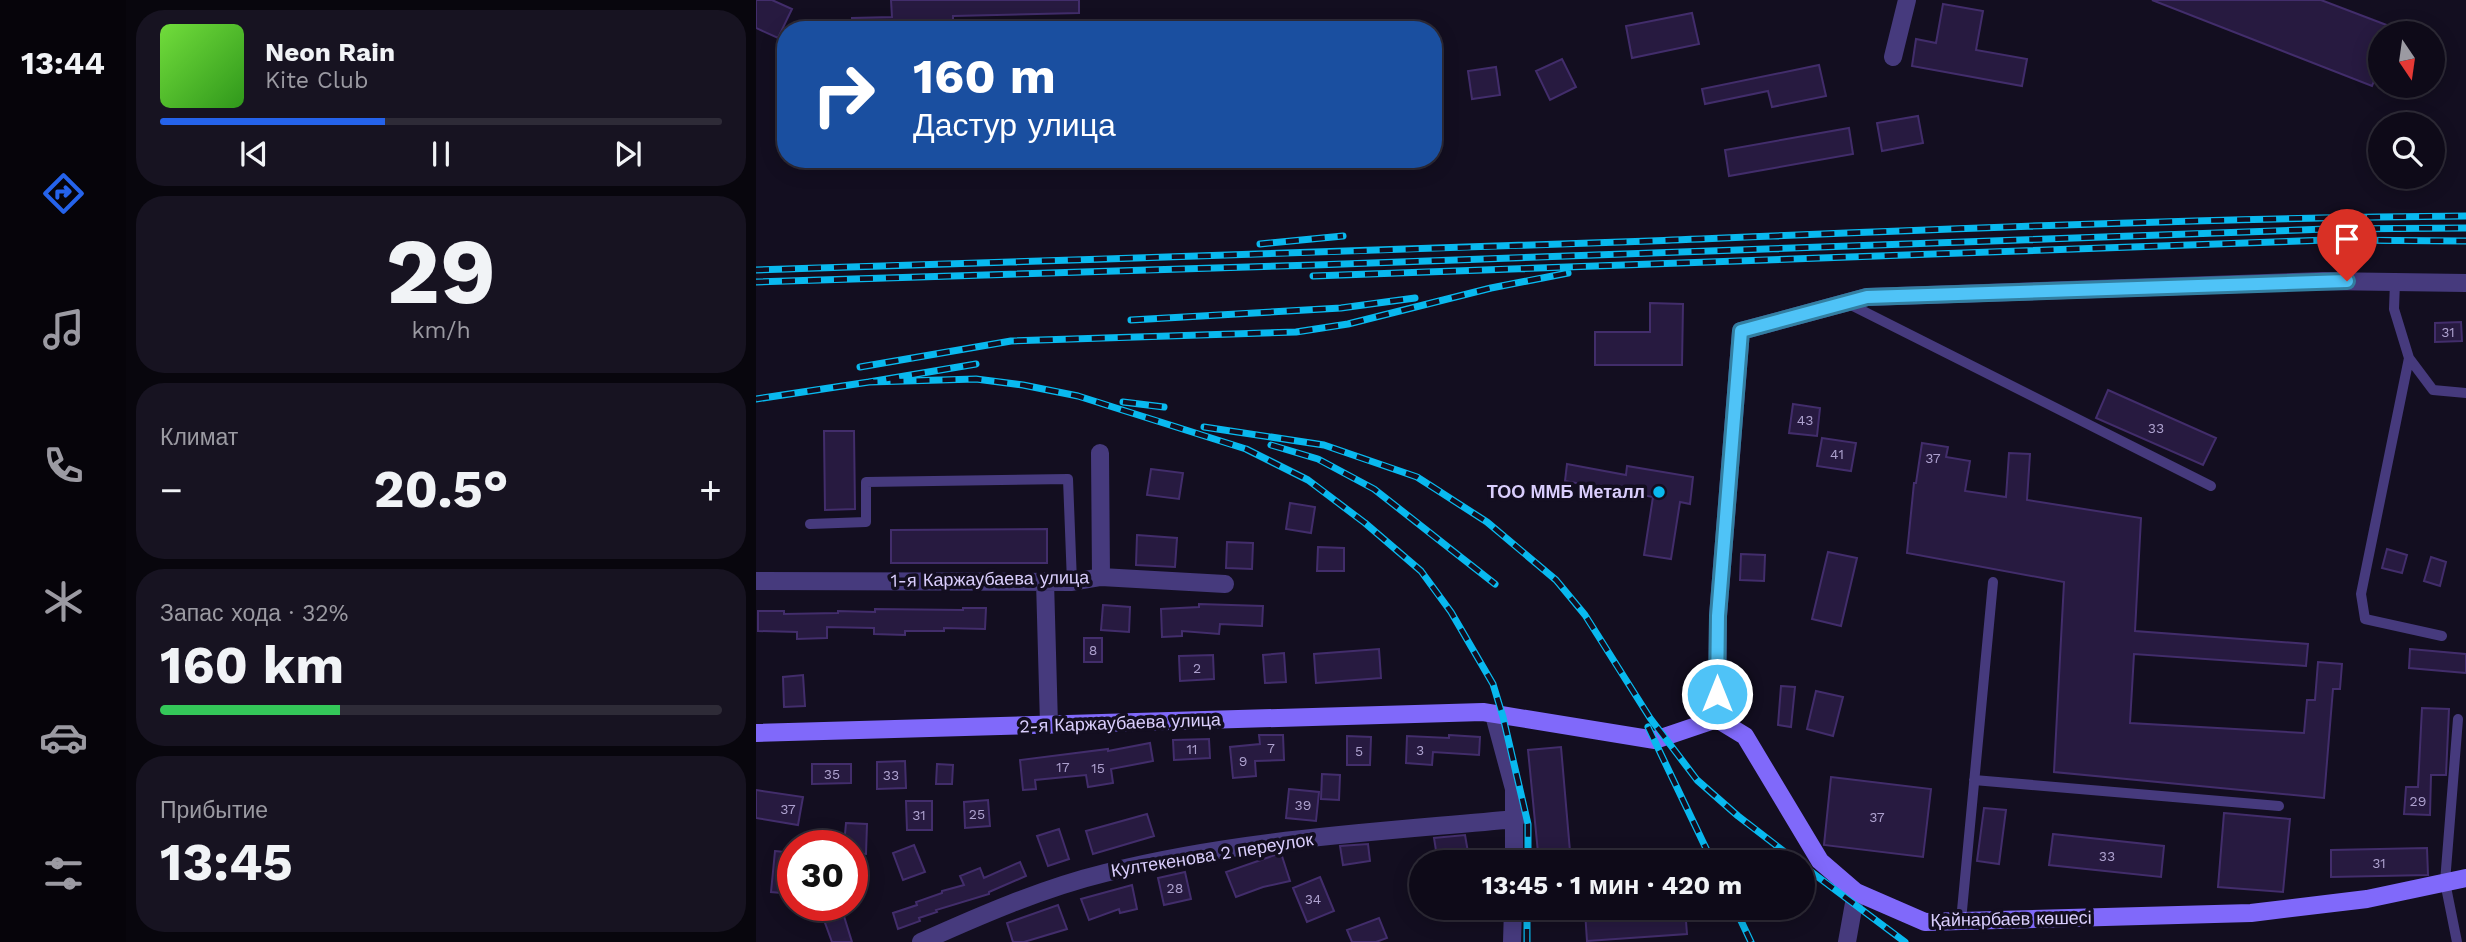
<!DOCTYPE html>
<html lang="ru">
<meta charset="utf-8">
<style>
:root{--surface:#0e0a18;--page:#171321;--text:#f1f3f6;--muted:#9b9aa2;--line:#2e2b37;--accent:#2563eb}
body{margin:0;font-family:"Work Sans",sans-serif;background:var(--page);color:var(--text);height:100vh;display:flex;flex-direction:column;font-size:26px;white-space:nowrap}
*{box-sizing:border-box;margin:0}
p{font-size:23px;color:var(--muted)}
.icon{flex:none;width:38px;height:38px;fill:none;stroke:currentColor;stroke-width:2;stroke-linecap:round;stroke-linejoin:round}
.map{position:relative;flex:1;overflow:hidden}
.panel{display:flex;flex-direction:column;gap:10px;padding:10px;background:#08060d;width:630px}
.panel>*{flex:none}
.hud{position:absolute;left:21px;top:21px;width:665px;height:147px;border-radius:28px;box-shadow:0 4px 18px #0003,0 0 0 2px var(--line);background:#1a4fa0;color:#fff;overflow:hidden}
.needle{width:46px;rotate:167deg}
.controls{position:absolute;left:1612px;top:21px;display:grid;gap:14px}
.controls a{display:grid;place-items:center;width:77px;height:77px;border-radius:50%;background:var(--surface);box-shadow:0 4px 18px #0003,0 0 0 2px var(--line);font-size:35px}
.speed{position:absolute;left:21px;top:830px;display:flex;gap:14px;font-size:35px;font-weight:700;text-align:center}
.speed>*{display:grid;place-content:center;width:91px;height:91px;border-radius:50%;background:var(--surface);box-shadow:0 4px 18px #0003,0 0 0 2px var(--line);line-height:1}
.speed .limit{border:10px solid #d22;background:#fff;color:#111}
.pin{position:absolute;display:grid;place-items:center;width:60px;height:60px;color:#fff;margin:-72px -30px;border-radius:50% 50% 50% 0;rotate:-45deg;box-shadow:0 0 7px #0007}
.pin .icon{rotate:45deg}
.me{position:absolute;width:77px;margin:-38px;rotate:0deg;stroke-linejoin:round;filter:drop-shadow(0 0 5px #0008)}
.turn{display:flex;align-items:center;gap:24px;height:147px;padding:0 21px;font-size:32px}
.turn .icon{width:91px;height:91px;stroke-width:2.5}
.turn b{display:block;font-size:49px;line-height:60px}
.big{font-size:52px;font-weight:700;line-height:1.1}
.panel .card{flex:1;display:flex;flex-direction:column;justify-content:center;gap:10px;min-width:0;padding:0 24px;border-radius:28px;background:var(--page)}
.panel .dial{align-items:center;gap:0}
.dial b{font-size:91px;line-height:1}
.song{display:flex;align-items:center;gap:21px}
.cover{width:84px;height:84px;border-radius:10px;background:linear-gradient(135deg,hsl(100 70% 55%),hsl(110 70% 35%))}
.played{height:7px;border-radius:4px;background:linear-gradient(90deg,var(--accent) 40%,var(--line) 40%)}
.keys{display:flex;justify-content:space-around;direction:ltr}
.heat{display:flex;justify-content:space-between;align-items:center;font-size:38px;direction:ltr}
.charge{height:10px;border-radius:5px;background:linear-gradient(90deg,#34c759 32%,var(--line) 0)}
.trip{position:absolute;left:653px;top:850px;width:406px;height:70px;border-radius:35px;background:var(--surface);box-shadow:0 4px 18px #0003,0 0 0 2px var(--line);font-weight:700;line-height:70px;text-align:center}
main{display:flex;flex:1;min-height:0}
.menu{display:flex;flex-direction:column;width:126px;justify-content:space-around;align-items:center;background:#06040a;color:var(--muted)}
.menu .icon{width:49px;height:49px}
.menu .on{color:var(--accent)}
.menu b{font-size:32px;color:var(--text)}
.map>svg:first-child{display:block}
.building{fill:#271a40;stroke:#422d6b;stroke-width:2}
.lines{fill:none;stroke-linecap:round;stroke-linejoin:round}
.lane{stroke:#463a7d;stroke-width:10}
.street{stroke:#463a7d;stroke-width:18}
.secondary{stroke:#8069fa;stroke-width:18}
.rail-casing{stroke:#09b9ef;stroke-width:7}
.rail{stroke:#130e20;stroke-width:4.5;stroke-dasharray:13;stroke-linecap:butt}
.route-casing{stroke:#337fa1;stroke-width:18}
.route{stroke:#4fc3f7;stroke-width:12}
.poi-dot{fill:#09b9ef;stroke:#130e20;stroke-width:2.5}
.labels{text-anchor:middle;stroke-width:7;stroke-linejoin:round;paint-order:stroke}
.number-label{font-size:14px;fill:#ada1ce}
.poi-label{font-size:18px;font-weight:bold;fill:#dacefd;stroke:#130e20;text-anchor:end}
.street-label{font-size:18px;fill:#dacefd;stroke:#130e20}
</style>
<main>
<nav class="menu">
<b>13:44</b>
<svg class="icon on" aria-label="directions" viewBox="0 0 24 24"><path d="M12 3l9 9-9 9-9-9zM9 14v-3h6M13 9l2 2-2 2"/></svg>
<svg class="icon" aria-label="music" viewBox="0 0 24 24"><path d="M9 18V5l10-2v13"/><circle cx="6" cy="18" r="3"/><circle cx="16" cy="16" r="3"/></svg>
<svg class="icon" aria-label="phone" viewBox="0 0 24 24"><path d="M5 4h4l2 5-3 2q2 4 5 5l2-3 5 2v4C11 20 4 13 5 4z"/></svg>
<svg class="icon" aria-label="climate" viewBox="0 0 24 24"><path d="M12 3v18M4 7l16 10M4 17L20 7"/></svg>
<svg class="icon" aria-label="car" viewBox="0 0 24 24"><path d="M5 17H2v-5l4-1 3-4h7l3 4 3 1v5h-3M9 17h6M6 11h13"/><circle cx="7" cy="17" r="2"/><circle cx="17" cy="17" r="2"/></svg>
<svg class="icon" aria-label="filters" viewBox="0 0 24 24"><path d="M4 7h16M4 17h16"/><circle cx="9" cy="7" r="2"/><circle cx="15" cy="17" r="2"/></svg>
</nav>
<section class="panel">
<div class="card">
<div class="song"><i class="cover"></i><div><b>Neon Rain</b><p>Kite Club</p></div></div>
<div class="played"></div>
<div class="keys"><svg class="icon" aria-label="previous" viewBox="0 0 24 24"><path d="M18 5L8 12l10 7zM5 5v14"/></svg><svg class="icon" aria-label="pause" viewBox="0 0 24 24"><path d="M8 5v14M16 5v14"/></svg><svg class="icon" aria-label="next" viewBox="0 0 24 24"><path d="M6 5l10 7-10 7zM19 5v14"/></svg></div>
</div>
<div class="card dial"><b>29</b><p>km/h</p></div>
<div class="card"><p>Климат</p>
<div class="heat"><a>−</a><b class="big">20.5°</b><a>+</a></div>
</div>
<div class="card"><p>Запас хода · 32%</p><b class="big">160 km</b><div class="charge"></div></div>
<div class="card"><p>Прибытие</p><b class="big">13:45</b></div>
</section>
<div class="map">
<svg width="1710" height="942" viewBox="0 0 1710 942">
<rect width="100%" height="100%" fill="#130e20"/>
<path class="building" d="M0,0H16L36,9L22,38L0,28Z
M135,0H323V13L197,16V30H96V18L136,17Z
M1396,0H1565L1649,32L1624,33V66L1616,86Z
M1187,4L1227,11L1220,50L1271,59L1266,86L1156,66L1160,39L1180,43Z
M936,13L943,44L876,58L870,26Z
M806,59L820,87L794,100L780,71Z
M1063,65L1070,96L1016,107L1012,91L949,104L946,89Z
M740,67L744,95L716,99L712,71Z
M1162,116L1167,143L1126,151L1121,123Z
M1093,128L1097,154L973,176L969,150Z
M894,303L927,304L926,365H839V332H894Z
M1705,322L1706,341L1679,342V323Z
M1352,390L1460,438L1447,465L1340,418Z
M1037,404L1064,408L1061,436L1033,433Z
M68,431H98L99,509L69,510Z
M1066,438L1100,443L1095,471L1061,466Z
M1166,443L1192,447L1190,457L1214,461L1209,491L1250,497L1253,453L1274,454L1271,500L1385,518L1379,631L1552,644L1550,666L1378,654L1374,723L1548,733L1551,700H1559L1562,662L1586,664L1584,689H1577L1568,798L1298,772L1308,582L1151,553L1158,483H1160Z
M811,464L870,475L871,466L937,477L934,504L924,502L915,559L888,555L897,497L809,481Z
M395,469L427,473L423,499L391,495Z
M534,503L559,507L555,533L530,529Z
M291,529V563H135V530Z
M381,535L421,538L419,567L380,565Z
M471,542L497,543L496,569L470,568Z
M562,547L588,548V571H561Z
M1631,549L1651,555L1646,573L1626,568Z
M1072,552L1101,558L1085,626L1056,619Z
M985,554L1009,555L1008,581L984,580Z
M1675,557L1690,562L1684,586L1668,581Z
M443,604L507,606L506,626L464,624L463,634L426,631V636L406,637L405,609L443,607Z
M347,605L374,607L373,632L345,630Z
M207,608H230L229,629L188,628V631H149V635L118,634V628L71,627V638L41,639V632L2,631V611H28V614L82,613V611L119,612V609L207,610Z
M328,638H346V662H328Z
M623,649L625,678L560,683L558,654Z
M1654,649L1710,654V673L1653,668Z
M528,653L530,682L509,683L507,655Z
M457,655L458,679L424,681L423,656Z
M47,675L49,706L28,707L27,677Z
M1025,686L1039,687L1035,727L1022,725Z
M1060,691L1087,697L1077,736L1051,729Z
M1666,708L1693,709L1690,775H1675L1674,815L1648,814L1650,787H1662Z
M503,735H527L528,760L499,761L500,776L477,778L474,747L504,744Z
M693,735L724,737L723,755L677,752L676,765L650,763L651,736L693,738Z
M591,736L615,737L614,765H591Z
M453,739L454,758L418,760L417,740Z
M394,743L397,761L355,769L357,783L332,787L330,775L279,780L280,789L267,790L264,760L352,749V751Z
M805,747L815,863H783L772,750Z
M149,761L150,788L121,789V762Z
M56,764H95V783L56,784Z
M181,764L197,765L196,784H180Z
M566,774L584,775L583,800L565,799Z
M1075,777L1175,789L1167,857L1068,845Z
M533,789L563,792L560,821L530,818Z
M0,790L47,797L42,825L0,818Z
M232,800L234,826L209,828L208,802Z
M150,801H176V830H151Z
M1228,808L1250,810L1243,864L1221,861Z
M1468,813L1534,819L1527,892L1462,887Z
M391,814L398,836L337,854L330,831Z
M90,823L111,824L110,854L96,853V845H88Z
M303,829L313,859L292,866L281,836Z
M1297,834L1408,846L1405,877L1293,865Z
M709,835L713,858L682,863L678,838Z
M612,844L614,861L587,865L584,846Z
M158,845L169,872L147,880L137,853Z
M1671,848L1672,875L1575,877V850Z
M19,851L37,853V894L15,892Z
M525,853L534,881L507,887L480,897L470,872Z
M264,862L270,876L233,892V894L180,910L181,912L163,918L164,921L142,929L137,913L161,905L160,902L186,893V891L208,885L204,876L224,868L228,878Z
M429,872L435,899L408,905L402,878Z
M564,877L578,911L551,922L537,888Z
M376,885L381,909L364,913L363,909L333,920L325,899Z
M302,905L311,929L268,942H257L251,923Z
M873,908H929L931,934L831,941L829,911Z
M87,913L96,942H76L68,920Z
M623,918L631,938L620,942H596L591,930Z"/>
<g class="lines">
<path class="lane" d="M1639,282L1638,309L1653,358L1677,390L1710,393
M1093,304L1455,486
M1653,358L1605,594L1609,619L1686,636
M54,524L110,522V482L312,479L316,582
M1218,780L1523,806
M1205,921L1237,582
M1701,942L1689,882L1702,719"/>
<path class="street" d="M1137,57L1151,0
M344,453L345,577
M0,581L316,582L345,577L469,584
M289,581L293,725
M738,715L758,789V863
M961,719L962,616L985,331L1111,297L1567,281L1710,283
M165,942C223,916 287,888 349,873C483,839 623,832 760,819
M756,942L757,908
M1091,942L1100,892"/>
<path class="secondary" d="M0,733L727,712L899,740L961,719L989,736L1064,861L1100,892L1169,922L1495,913L1611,899L1710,878"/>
<defs>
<path id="rail" d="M504,244L587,236
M0,270C298,260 596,252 894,241C1166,230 1438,218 1710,216
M557,276L1571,240L1710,241
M0,282L559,265L1571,229L1710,228
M375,320L585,308L659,298
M220,364L113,382L220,379L267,385L322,396L490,449L552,480L609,523L665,571L695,612L737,684L747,717L772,824V863
M104,367L255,341L540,332L592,324L735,288L812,273
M0,399L113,382
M367,402L408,407
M448,427L568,445L661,477L731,522L800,580L829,615L894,718L941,780L982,816L1043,863
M515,445L562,459L618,489L739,584
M892,727L957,863
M1046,865L1149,942
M979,908L995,942
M771,942V908"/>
</defs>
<use href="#rail" class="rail-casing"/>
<use href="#rail" class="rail"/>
</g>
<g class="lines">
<defs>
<path id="route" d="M961,694L962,616L985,331L1111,297L1591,281"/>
</defs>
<use href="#route" class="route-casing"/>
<use href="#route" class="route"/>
</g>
<circle class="poi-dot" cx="903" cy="492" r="7"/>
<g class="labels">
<g class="number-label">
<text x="1692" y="337">31</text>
<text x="1049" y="425">43</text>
<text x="1400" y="433">33</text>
<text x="1081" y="459">41</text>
<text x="1177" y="463">37</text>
<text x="337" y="655">8</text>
<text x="441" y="673">2</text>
<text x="515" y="753">7</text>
<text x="436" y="754">11</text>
<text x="664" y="755">3</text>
<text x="603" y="756">5</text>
<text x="487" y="766">9</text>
<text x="307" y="772">17</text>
<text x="342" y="773">15</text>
<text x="76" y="779">35</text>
<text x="135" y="780">33</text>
<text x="1662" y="806">29</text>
<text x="547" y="810">39</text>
<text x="32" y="814">37</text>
<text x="221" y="819">25</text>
<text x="163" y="820">31</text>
<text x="1121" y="822">37</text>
<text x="1351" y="861">33</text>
<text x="1623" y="868">31</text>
<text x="419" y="893">28</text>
<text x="557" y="904">34</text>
</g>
<g class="poi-label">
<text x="889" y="498">ТОО ММБ Металл</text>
</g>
<g class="street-label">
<text transform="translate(234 579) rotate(-1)" y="6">1-я Каржаубаева улица</text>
<text transform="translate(364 723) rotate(-2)" y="6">2-я Каржаубаева улица</text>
<text transform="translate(456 855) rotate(-9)" y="6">Култекенова 2 переулок</text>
<text transform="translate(1255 919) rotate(-1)" y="6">Қайнарбаев көшесі</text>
</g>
</g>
</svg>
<div class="controls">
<a><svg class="needle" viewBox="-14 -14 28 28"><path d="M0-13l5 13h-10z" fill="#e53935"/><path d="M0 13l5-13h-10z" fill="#9b9aa2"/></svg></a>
<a><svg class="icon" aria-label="search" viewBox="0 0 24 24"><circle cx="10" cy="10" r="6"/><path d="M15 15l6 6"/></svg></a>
</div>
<div class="speed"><div class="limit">30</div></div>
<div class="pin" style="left:1591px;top:281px;background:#d93025"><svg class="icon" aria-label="arrive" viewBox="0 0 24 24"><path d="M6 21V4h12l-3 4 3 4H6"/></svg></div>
<svg class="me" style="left:961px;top:694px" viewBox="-20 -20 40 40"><circle r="17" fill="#4fc3f7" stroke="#fff" stroke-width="3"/><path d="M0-11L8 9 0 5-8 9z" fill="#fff"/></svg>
<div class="trip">13:45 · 1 мин · 420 m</div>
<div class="hud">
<div class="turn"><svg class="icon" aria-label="right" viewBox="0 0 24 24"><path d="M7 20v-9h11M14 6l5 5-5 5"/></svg><div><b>160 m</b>Дастур улица</div></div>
</div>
</div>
</main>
